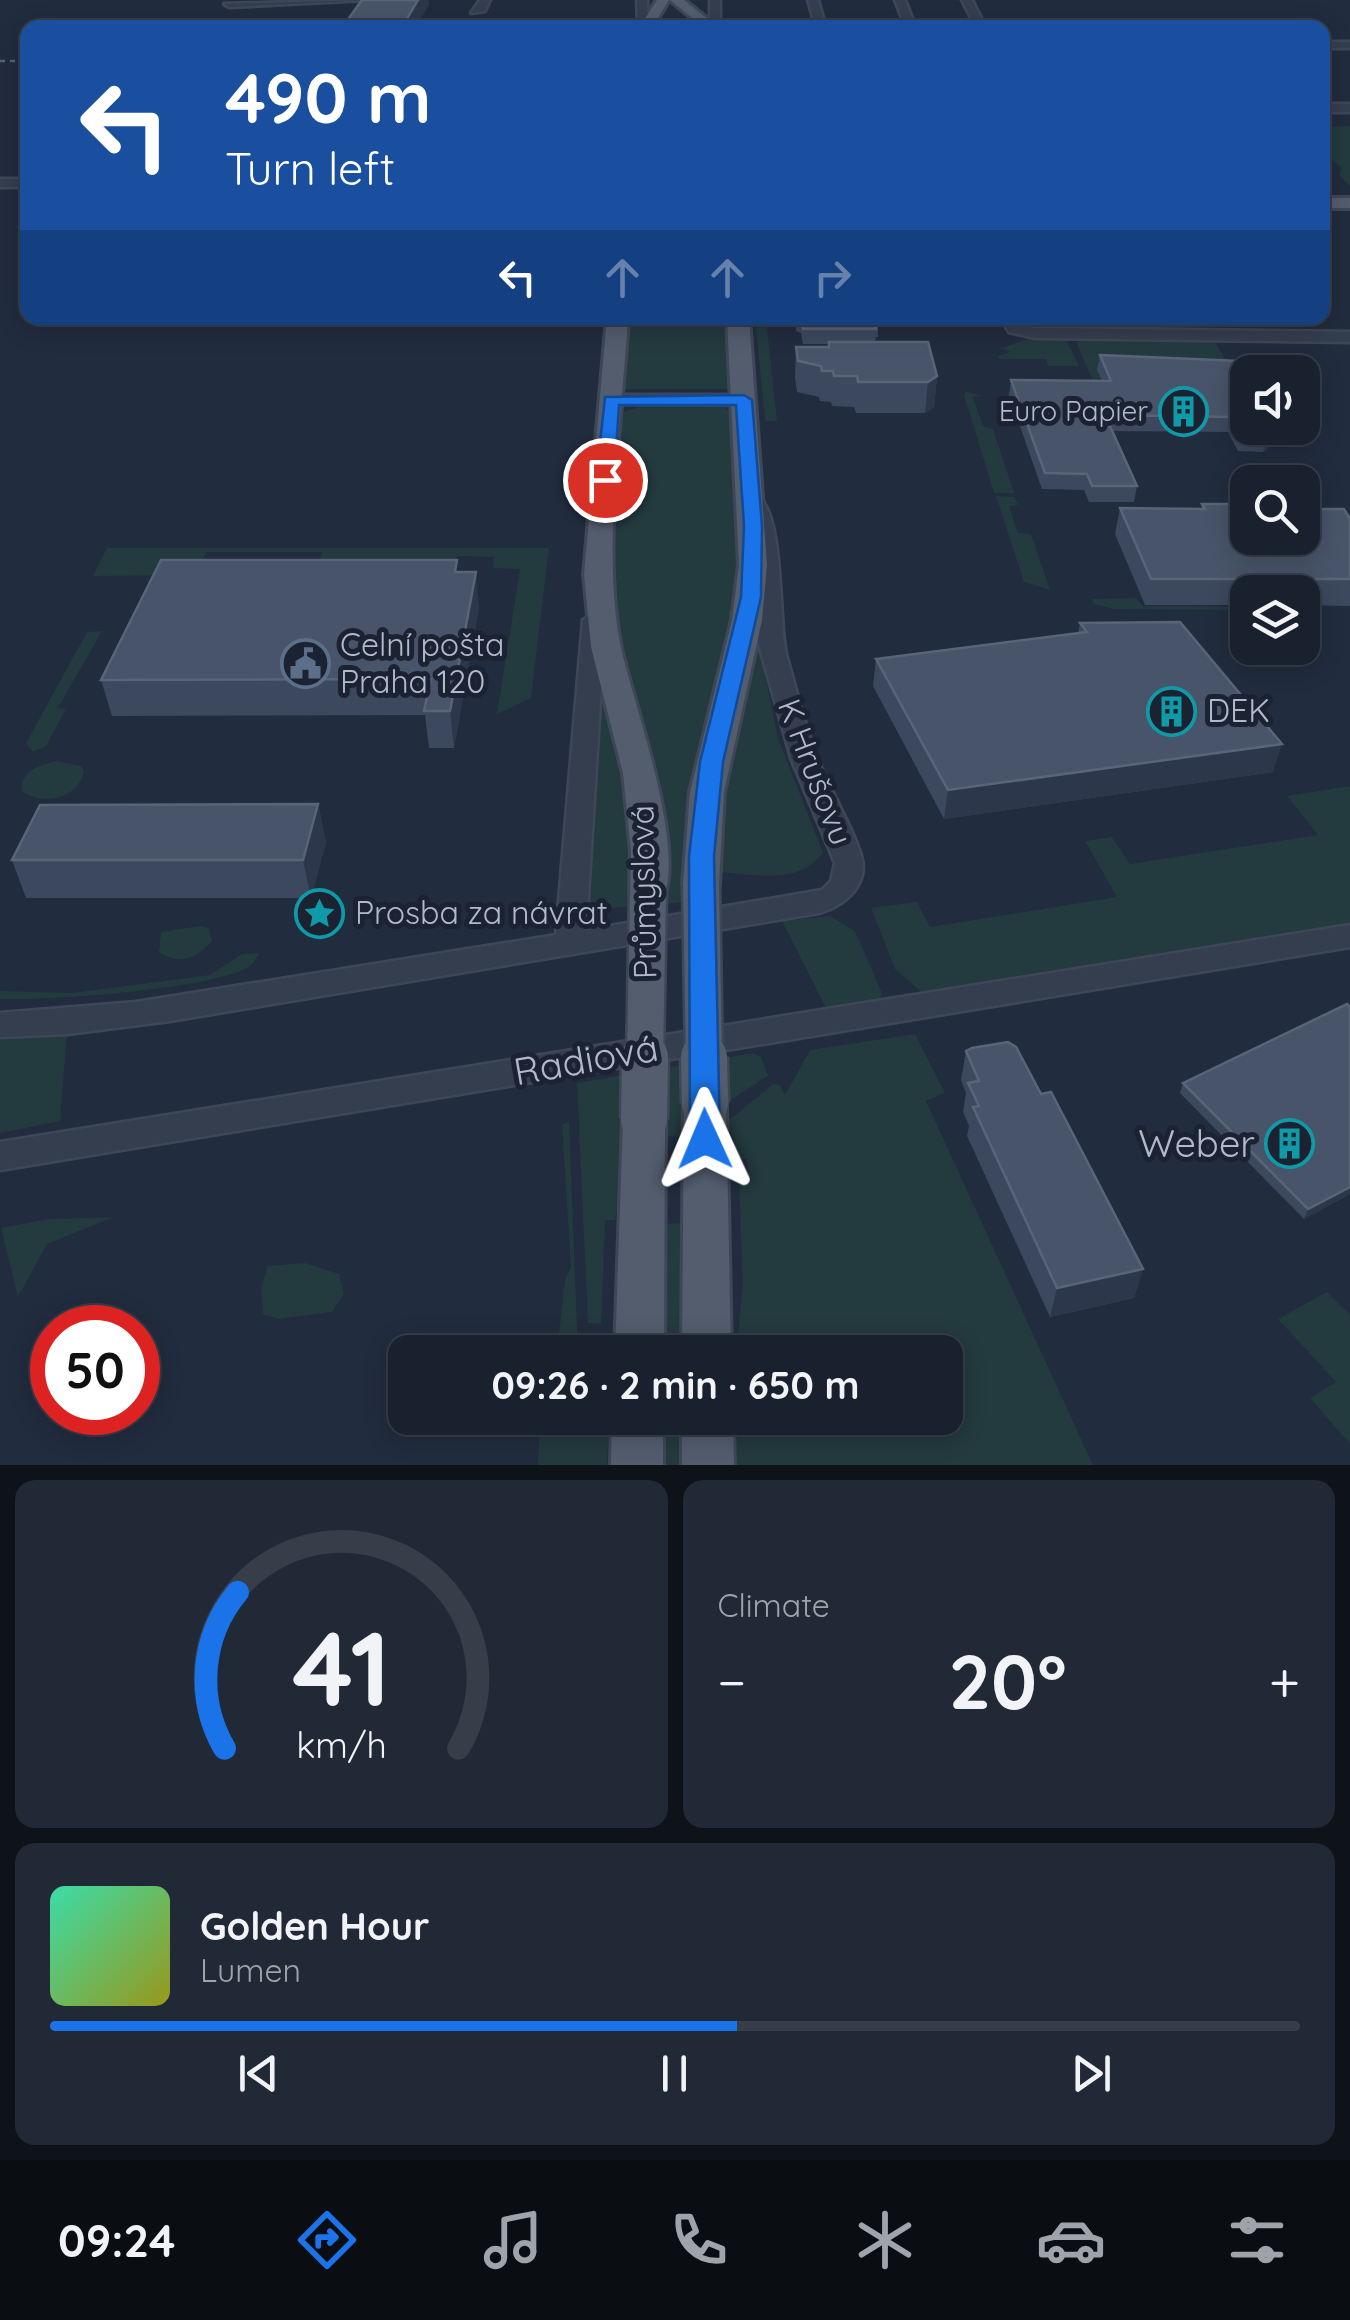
<!DOCTYPE html>
<meta charset="utf-8">
<style>
:root{--surface:#19212e;--page:#222936;--text:#f1f3f6;--muted:#9fa3aa;--line:#373e4a;--accent:#1a73e8}
body{margin:0;font-family:Quicksand,sans-serif;background:var(--page);color:var(--text);height:100vh;display:flex;flex-direction:column;font-size:38px;white-space:nowrap}
*{box-sizing:border-box;margin:0}
p{font-size:32px;color:var(--muted)}
.icon{flex:none;width:55px;height:55px;fill:none;stroke:currentColor;stroke-width:2;stroke-linecap:round;stroke-linejoin:round}
.map{position:relative;height:1465px;overflow:hidden}
.sheet{display:flex;flex-direction:column;gap:15px;padding:15px;background:#0e1219;flex:1}
.sheet>*{flex:none}
.guide{position:absolute;left:20px;top:20px;width:1310px;height:305px;border-radius:20px;box-shadow:0 5px 25px #0003,0 0 0 2px var(--line);background:#1a4fa0;color:#fff;overflow:hidden}
.fabs{position:absolute;left:1230px;top:355px;display:grid;gap:20px}
.fabs a{display:grid;place-items:center;width:90px;height:90px;border-radius:20px;background:var(--surface);box-shadow:0 5px 25px #0003,0 0 0 2px var(--line);font-size:50px}
.speed{position:absolute;left:30px;top:1305px;display:flex;gap:20px;font-size:50px;font-weight:700;text-align:center}
.speed>*{display:grid;place-content:center;width:130px;height:130px;border-radius:50%;background:var(--surface);box-shadow:0 5px 25px #0003,0 0 0 2px var(--line);line-height:1}
.speed .limit{border:15px solid #d22;background:#fff;color:#111}
.pin{position:absolute;display:grid;place-items:center;width:85px;height:85px;color:#fff;margin:-42px;border:5px solid #fff;border-radius:50%;box-shadow:0 2px 10px #0007}
.me{position:absolute;width:110px;margin:-55px;rotate:359deg;stroke-linejoin:round;filter:drop-shadow(0 0 8px #0008)}
.turn{display:flex;align-items:center;gap:35px;height:210px;padding:0 40px;font-size:45px}
.turn .icon{width:130px;height:130px;stroke-width:2.5}
.turn b{display:block;font-size:70px;line-height:85px}
.lanes{display:flex;align-items:center;height:95px;padding:0 40px;background:#0003;justify-content:center;gap:50px;direction:ltr}
.lanes .off{opacity:.35}
.big{font-size:75px;font-weight:700;line-height:1.1}
.sheet .widget{flex:1;display:flex;flex-direction:column;justify-content:center;gap:15px;min-width:0;padding:0 35px;border-radius:20px;background:var(--page)}
.sheet .dial{align-items:center;gap:0}
.dial svg{height:260px;overflow:visible;fill:none;stroke:var(--line);stroke-width:7;stroke-linecap:round;text-anchor:middle}
.dial text{fill:var(--text);stroke:none}
.song{display:flex;align-items:center;gap:30px}
.cover{width:120px;height:120px;border-radius:15px;background:linear-gradient(135deg,hsl(160 70% 55%),hsl(60 70% 35%))}
.played{height:10px;border-radius:5px;background:linear-gradient(90deg,var(--accent) 55%,var(--line) 55%)}
.keys{display:flex;justify-content:space-around;direction:ltr}
.heat{display:flex;justify-content:space-between;align-items:center;font-size:55px;direction:ltr}
.sheet .tiles{flex:1;display:grid;gap:15px;grid-template-columns:1fr 1fr}
.widget:last-child{grid-column:span 2}
.trip{position:absolute;left:388px;top:1335px;width:575px;height:100px;border-radius:20px;background:var(--surface);box-shadow:0 5px 25px #0003,0 0 0 2px var(--line);font-weight:700;line-height:100px;text-align:center}
.menu{display:flex;height:160px;justify-content:space-around;align-items:center;background:#0a0d12;color:var(--muted)}
.menu .icon{width:70px;height:70px}
.menu .on{color:var(--accent)}
.menu b{font-size:45px;color:var(--text)}
.map>svg:first-child{display:block}
.green{fill:#233a3f}
.lines{fill:none;stroke-linecap:round;stroke-linejoin:round}
.minor-casing{stroke:#3e4757;stroke-width:5}
.major-casing{stroke:#3e4757;stroke-width:6}
.minor{fill:#353e4e;fill-rule:evenodd}
.major{fill:#535d6e;fill-rule:evenodd}
.rail{stroke:#576276;stroke-width:2.5;stroke-dasharray:5 5;stroke-linecap:butt}
.major-bridge-far1-casing{stroke:#3e4757;stroke-width:41;stroke-linecap:butt}
.major-bridge-casing{stroke:#3e4757;stroke-width:51;stroke-linecap:butt}
.major-bridge-far1{stroke:#535d6e;stroke-width:36}
.major-bridge{stroke:#535d6e;stroke-width:46}
.wall{fill:#3c485d}
.shaded-wall{fill:#2c374c}
.building{fill:#485469;stroke:#596478;stroke-width:2.5}
.route{fill:#1a73e8;stroke:#114b97;stroke-width:2.5}
.labels{text-anchor:middle;stroke-width:10;stroke-linejoin:round;paint-order:stroke}
.far-poi-label{font-size:28px;fill:#b1b9ca;stroke:#1b2333;text-anchor:end}
.poi-label{font-size:32px;fill:#b1b9ca;stroke:#1b2333;text-anchor:start}
.street-label{font-size:32px;fill:#b1b9ca;stroke:#1b2333}
.near-street-label{font-size:38px;fill:#b1b9ca;stroke:#1b2333}
.near-poi-label{font-size:38px;fill:#b1b9ca;stroke:#1b2333;text-anchor:end}
</style>
<div class="map">
<svg width="1350" height="1465" viewBox="0 0 1350 1465">
<rect width="100%" height="100%" fill="#212c3e"/>
<path class="green" d="M1350,126V186L1339,175L1342,169L1322,150L1323,127Z
M626,318H730L733,389H622L619,384L624,379Z
M755,318H766L777,421H765Z
M1079,335L1211,336L1236,376L1114,409L1123,431H1115L1076,342L1081,341Z
M1035,336L1066,339L1079,366H1048L1046,359H999L998,356L1010,352L1002,348Z
M966,391L982,396L973,397L983,426L993,429L1014,493H994L964,395Z
M639,407L725,408L735,415L741,593L688,901L660,905L611,587L620,413Z
M996,496L1014,497L1018,505L1009,506L1018,533L1031,534L1050,590L1024,582Z
M107,548H549L531,698L497,714L520,569L493,568L494,557L457,556L452,571L313,576L322,552H207L193,575L93,576Z
M1136,598L1143,606L1247,607V610L1114,609L1094,604L1091,599Z
M102,631L58,708L66,709L46,746L33,752L26,743L87,632Z
M757,636L778,738L823,853C797,886 755,874 718,872L721,795Z
M601,681L637,840L632,906L583,911Z
M56,761L81,766L84,771C80,798 42,807 22,791C20,771 39,765 56,761Z
M1350,786V928L926,996L895,969L871,908L917,902L930,927L1117,897L1085,841L1112,837L1130,864L1318,835L1287,796Z
M830,916L855,931L882,993L878,1002L827,1010L782,921Z
M200,926L209,928L212,941C198,958 179,966 159,952L161,932Z
M259,953C258,956 253,964 250,966C217,989 45,1001 0,999V991L72,993L210,975L242,954Z
M0,1030L67,1033L60,1121L0,1133Z
M915,1034L945,1093L926,1101L1093,1465H737L736,1418H945V1352H736L743,1284L739,1182H748L747,1159H738L728,1121L773,1084L780,1085L785,1095L810,1050Z
M753,1053L761,1057L768,1076L726,1103L689,1137L657,1136L628,1146L615,1220H605L601,1324L588,1323L577,1083Z
M569,1121L578,1352H557L565,1279L571,1267L562,1125Z
M114,1217L47,1244L18,1297L1,1228L48,1219Z
M690,1223L692,1352H653L654,1224Z
M305,1263L339,1274L344,1294L332,1312L278,1319L263,1314L261,1287L268,1266Z
M1327,1292L1350,1315V1444L1310,1398L1336,1382L1278,1319Z
M548,1418H609L607,1465H538L540,1424H547Z
M652,1418H693V1465H653Z"/>
<g class="lines">
<defs>
<path id="minor" d="M367,0L229,7L224,4Z
M480,0H490L485,11L471,13Z
M637,0H647L648,28H638Z
M710,0H720V28H710Z
M808,0H818L826,28H816Z
M895,0H905L916,28H906Z
M962,0H972L986,28H976Z
M1322,42H1350V48H1322Z
M1322,104H1350V112H1322Z
M0,179H28V187H0Z
M1001,318H1017L1021,325L1035,328L1350,332V342L1035,338L1009,332Z
M611,395H744L753,400L744,405L605,404L602,400Z
M751,492C787,502 777,624 787,658C797,692 805,727 818,760C827,785 862,844 863,866C863,891 840,907 819,913L170,1021L68,1034L0,1037V1013L136,1002L556,935L583,620L594,613L605,620L586,930L822,890L831,881L835,863L791,758L758,641L755,528L741,498Z
M1350,925V947L0,1170V1142Z"/>
<path id="major" d="M657,0H669L652,28H639Z
M670,0H684L719,28H704Z
M1322,198H1350V208H1322Z
M607,318H628C622,418 601,551 621,648C633,702 689,855 661,902L648,906L635,902L630,893L631,852L623,773L591,647L584,574Z
M727,318H749L767,565L762,620L724,792L719,884L714,893L701,897L688,893L683,884L690,792L732,620L739,565Z
M705,1086L720,1091L726,1103L731,1352H682L684,1103L690,1091Z
M644,1102L659,1107L665,1119L664,1352H615L623,1119L629,1107Z
M612,1418H663V1465H611Z
M682,1418H733L734,1465H682Z"/>
</defs>
<use href="#minor" class="minor-casing"/>
<use href="#major" class="major-casing"/>
<use href="#minor" class="minor"/>
<use href="#major" class="major"/>
<path class="rail" d="M0,61H28"/>
<defs>
<path id="major-bridge-far1" d="M701,884L704,1059
M645,1059L648,893"/>
<path id="major-bridge" d="M704,1057L705,1103
M644,1119L645,1057"/>
</defs>
<use href="#major-bridge-far1" class="major-bridge-far1-casing"/>
<use href="#major-bridge" class="major-bridge-casing"/>
<use href="#major-bridge-far1" class="major-bridge-far1"/>
<use href="#major-bridge" class="major-bridge"/>
</g>
<path class="wall" d="M362,0H428L429,4L415,28H351L349,18Z
M795,318H878V337H876L875,342L937,376L934,407L925,413H856L854,407L832,406L831,402L820,401L819,397L797,392L795,377L796,347H828V344H803L801,333L796,331Z
M1100,355L1240,361L1248,428L1271,434L1267,450L1263,452L1238,451L1228,432L1112,431L1137,486L1134,502H1089L1084,490L1042,489L1009,395L1011,380L1102,381L1097,370Z
M1202,504L1234,509L1350,519V606L1302,605V592H1248V605H1145L1115,534L1120,508L1201,509Z
M458,572L479,607L454,748H429L425,715L112,716L101,680Z
M1080,623L1273,772L944,819L873,686L876,659L1078,634Z
M318,804L326,842L311,898H26L12,860Z
M1350,1007V1194L1304,1219L1180,1093L1183,1083Z
M966,1051L1041,1094L1143,1269L1134,1298L1050,1317L967,1136L969,1126L963,1112L966,1093L961,1080Z"/>
<path class="shaded-wall" d="M418,0H428L429,4L415,28H405V22Z
M937,376L934,407L925,413L928,382Z
M1271,434L1267,450L1263,452L1268,436Z
M476,572L479,607L454,748L450,711Z
M1282,744L1273,772L944,819L948,790Z
M318,804L326,842L311,898L303,860Z
M1350,1187V1194L1304,1219L1308,1209Z
M1143,1269L1134,1298L1050,1317L1057,1288Z"/>
<path class="building" d="M362,0H418L405,22H350L349,18Z
M799,318H878L879,322H875L876,329H803L802,319Z
M829,342H928L937,376L928,382H858L857,376H834L833,371H822L821,366L798,361L796,347H829Z
M1100,355L1240,361L1248,374V428H1268L1271,434L1268,436L1242,435L1231,417L1105,415L1137,486H1092L1087,474L1045,473L1011,380L1111,381Z
M1202,504H1232L1234,509H1248V538H1302V509H1344L1350,519V579H1151L1120,508L1205,509Z
M161,560H457L455,572H476L450,711H424L431,679L101,680Z
M1180,622L1282,744L948,790L876,659L1087,632L1080,623Z
M318,804L303,860H12L40,805Z
M1347,1004L1350,1007V1187L1308,1209L1183,1083Z
M1008,1042L1016,1047L1041,1094L1051,1092L1143,1269L1057,1288L973,1107L979,1106L968,1083L979,1081L966,1051L972,1048Z"/>
<path class="route" d="M744,395L752,400L762,526L761,597L723,762L714,856L720,1139L716,1148L705,1152L694,1148L690,1139L689,856L700,762L741,597L744,526L736,405H619L614,480L605,485L596,480L605,397Z"/>
<defs>
<symbol id="building-ring" viewBox="-11 -11 22 22"><circle r="9.5" fill="#1b2333" stroke="#0f9aa8" stroke-width="1.5"/><path d="M-4-6H4V6H1V3H-1V6H-4ZM-2.5-4.3h1.7v1.8h-1.7ZM.8-4.3h1.7v1.8H.8ZM-2.5-1h1.7V.8h-1.7ZM.8-1h1.7V.8H.8Z" fill="#0f9aa8"/></symbol>
<symbol id="civic-ring" viewBox="-11 -11 22 22"><circle r="9.5" fill="#1b2333" stroke="#5c6f8a" stroke-width="1.5"/><path d="M-.6-6.5H3V-4.5H.6V-3L4-1V1h2V6H-6V1h2V-1L-.6-3ZM-1.2 2.5V6h2.4V2.5Z" fill="#5c6f8a"/></symbol>
<symbol id="sight-ring" viewBox="-11 -11 22 22"><circle r="9.5" fill="#1b2333" stroke="#0f9aa8" stroke-width="1.5"/><path d="M0-6L1.8-2.2L6-1.7L2.9 1.2L3.7 5.4L0 3.3L-3.7 5.4L-2.9 1.2L-6-1.7L-1.8-2.2Z" fill="#0f9aa8"/></symbol>
</defs>
<g fill-rule="evenodd">
<use href="#building-ring" x="1156" y="384" width="55" height="55"/>
<use href="#civic-ring" x="278" y="636" width="55" height="55"/>
<use href="#building-ring" x="1144" y="684" width="55" height="55"/>
<use href="#sight-ring" x="292" y="886" width="55" height="55"/>
<use href="#building-ring" x="1262" y="1116" width="55" height="55"/>
</g>
<g class="labels">
<g class="far-poi-label">
<text x="1148" y="421">Euro Papier</text>
</g>
<g class="poi-label">
<text x="340" y="656">Celní pošta<tspan x="340" dy="37">Praha 120</tspan></text>
<text x="1207" y="722">DEK</text>
<text x="355" y="924">Prosba za návrat</text>
</g>
<g class="street-label">
<text transform="translate(815 772) rotate(69)" y="11">K Hrušovu</text>
<text transform="translate(644 892) rotate(-91)" y="11">Průmyslová</text>
</g>
<g class="near-street-label">
<text transform="translate(586 1060) rotate(-10)" y="13">Radiová</text>
</g>
<g class="near-poi-label">
<text x="1255" y="1157">Weber</text>
</g>
</g>
</svg>
<div class="fabs">
<a><svg class="icon" aria-label="sound" viewBox="0 0 24 24"><path d="M4 9h4l5-4v14l-5-4H4zM17 9q2 3 0 6"/></svg></a>
<a><svg class="icon" aria-label="search" viewBox="0 0 24 24"><circle cx="10" cy="10" r="6"/><path d="M15 15l6 6"/></svg></a>
<a><svg class="icon" aria-label="layers" viewBox="0 0 24 24"><path d="M12 4l9 5-9 5-9-5zM3 14l9 5 9-5"/></svg></a>
</div>
<div class="speed"><div class="limit">50</div></div>
<div class="pin" style="left:605px;top:480px;background:#d93025"><svg class="icon" aria-label="arrive" viewBox="0 0 24 24"><path d="M6 21V4h12l-3 4 3 4H6"/></svg></div>
<svg class="me" style="left:705px;top:1139px" viewBox="-20 -20 40 40"><path d="M0-17L14 15 0 8-14 15z" fill="#1a73e8" stroke="#fff" stroke-width="4"/></svg>
<div class="trip">09:26 · 2 min · 650 m</div>
<div class="guide">
<div class="turn"><svg class="icon" aria-label="left" viewBox="0 0 24 24"><path d="M17 20v-9H6M10 6l-5 5 5 5"/></svg><div><b>490 m</b>Turn left</div></div>
<div class="lanes"><svg class="icon" aria-label="left" viewBox="0 0 24 24"><path d="M17 20v-9H6M10 6l-5 5 5 5"/></svg><svg class="icon off" aria-label="ahead" viewBox="0 0 24 24"><path d="M12 20V5M6 11l6-6 6 6"/></svg><svg class="icon off" aria-label="ahead" viewBox="0 0 24 24"><path d="M12 20V5M6 11l6-6 6 6"/></svg><svg class="icon off" aria-label="right" viewBox="0 0 24 24"><path d="M7 20v-9h11M14 6l5 5-5 5"/></svg></div>
</div>
</div>
<section class="sheet">
<div class="tiles">
<div class="widget dial"><svg viewBox="0 0 100 80">
<path d="M14 69A42 42 0 1 1 86 69"/>
<path d="M14 69A42 42 0 0 1 18 21" stroke="#1a73e8"/>
<text x="50" y="56" font-size="32" font-weight="700">41</text>
<text x="50" y="72" font-size="11">km/h</text>
</svg></div>
<div class="widget"><p>Climate</p>
<div class="heat"><a>−</a><b class="big">20°</b><a>+</a></div>
</div>
<div class="widget">
<div class="song"><i class="cover"></i><div><b>Golden Hour</b><p>Lumen</p></div></div>
<div class="played"></div>
<div class="keys"><svg class="icon" aria-label="previous" viewBox="0 0 24 24"><path d="M18 5L8 12l10 7zM5 5v14"/></svg><svg class="icon" aria-label="pause" viewBox="0 0 24 24"><path d="M8 5v14M16 5v14"/></svg><svg class="icon" aria-label="next" viewBox="0 0 24 24"><path d="M6 5l10 7-10 7zM19 5v14"/></svg></div>
</div>
</div>
</section>
<nav class="menu">
<b>09:24</b>
<svg class="icon on" aria-label="directions" viewBox="0 0 24 24"><path d="M12 3l9 9-9 9-9-9zM9 14v-3h6M13 9l2 2-2 2"/></svg>
<svg class="icon" aria-label="music" viewBox="0 0 24 24"><path d="M9 18V5l10-2v13"/><circle cx="6" cy="18" r="3"/><circle cx="16" cy="16" r="3"/></svg>
<svg class="icon" aria-label="phone" viewBox="0 0 24 24"><path d="M5 4h4l2 5-3 2q2 4 5 5l2-3 5 2v4C11 20 4 13 5 4z"/></svg>
<svg class="icon" aria-label="climate" viewBox="0 0 24 24"><path d="M12 3v18M4 7l16 10M4 17L20 7"/></svg>
<svg class="icon" aria-label="car" viewBox="0 0 24 24"><path d="M5 17H2v-5l4-1 3-4h7l3 4 3 1v5h-3M9 17h6M6 11h13"/><circle cx="7" cy="17" r="2"/><circle cx="17" cy="17" r="2"/></svg>
<svg class="icon" aria-label="filters" viewBox="0 0 24 24"><path d="M4 7h16M4 17h16"/><circle cx="9" cy="7" r="2"/><circle cx="15" cy="17" r="2"/></svg>
</nav>
